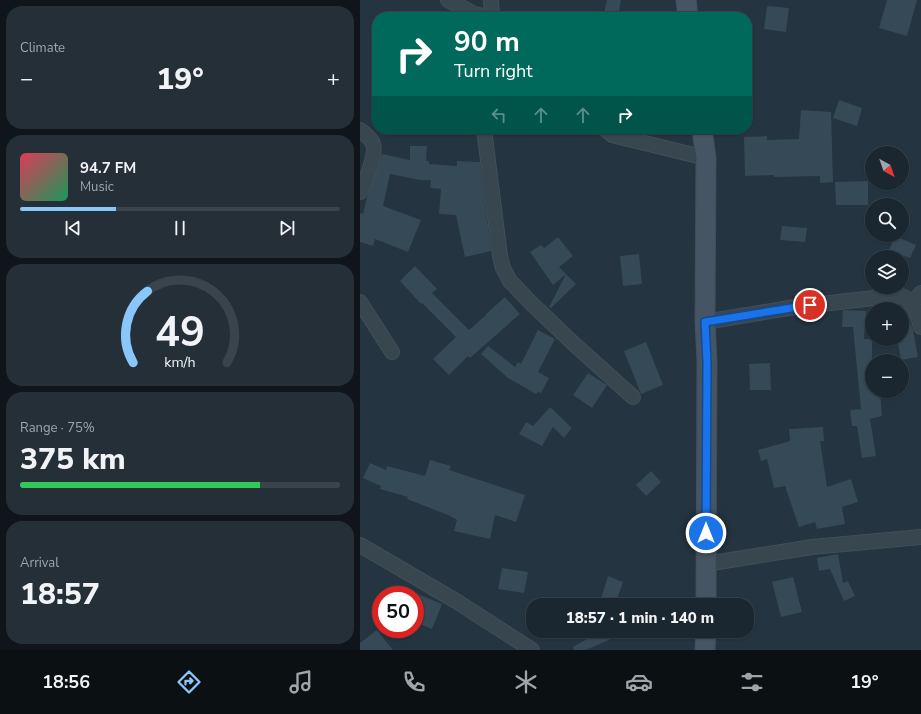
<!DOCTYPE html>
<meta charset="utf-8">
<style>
:root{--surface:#1b2730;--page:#242f38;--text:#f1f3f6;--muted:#a0a5ab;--line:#39444c;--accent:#89c7fb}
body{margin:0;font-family:"Nunito Sans",sans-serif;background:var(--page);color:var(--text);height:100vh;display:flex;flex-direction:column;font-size:15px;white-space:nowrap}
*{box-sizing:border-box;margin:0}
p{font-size:13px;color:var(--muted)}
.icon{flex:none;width:22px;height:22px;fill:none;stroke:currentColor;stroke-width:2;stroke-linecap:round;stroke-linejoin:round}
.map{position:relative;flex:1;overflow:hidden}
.panel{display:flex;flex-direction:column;gap:6px;padding:6px;background:#0f151a;width:360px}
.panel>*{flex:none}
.top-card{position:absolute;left:12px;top:12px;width:380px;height:122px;border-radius:16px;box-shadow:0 1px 3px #0004,0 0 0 1px var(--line);background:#00695c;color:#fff;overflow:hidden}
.needle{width:26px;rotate:140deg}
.controls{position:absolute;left:505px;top:146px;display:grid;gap:8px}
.controls a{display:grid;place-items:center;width:44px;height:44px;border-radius:50%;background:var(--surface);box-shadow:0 1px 3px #0004,0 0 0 1px var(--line);font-size:20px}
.speed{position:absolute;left:12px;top:586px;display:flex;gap:8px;font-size:20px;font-weight:700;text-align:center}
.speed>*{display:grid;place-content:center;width:52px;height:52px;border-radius:50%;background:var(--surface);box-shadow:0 1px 3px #0004,0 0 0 1px var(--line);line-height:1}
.speed .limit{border:6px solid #d22;background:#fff;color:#111}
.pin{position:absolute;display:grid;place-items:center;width:34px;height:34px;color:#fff;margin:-17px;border:2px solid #fff;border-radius:50%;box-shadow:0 1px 4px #0007}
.me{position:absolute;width:44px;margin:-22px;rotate:0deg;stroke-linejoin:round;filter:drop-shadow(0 0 3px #0008)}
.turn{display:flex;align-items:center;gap:14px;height:84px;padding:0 16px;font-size:18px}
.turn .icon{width:52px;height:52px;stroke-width:2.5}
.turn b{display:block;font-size:28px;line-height:34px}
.lanes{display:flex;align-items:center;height:38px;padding:0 16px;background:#0003;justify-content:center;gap:20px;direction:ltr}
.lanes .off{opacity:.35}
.big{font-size:30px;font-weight:800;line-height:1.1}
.panel .tile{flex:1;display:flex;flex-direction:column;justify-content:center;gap:6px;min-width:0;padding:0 14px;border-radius:16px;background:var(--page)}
.panel .dial{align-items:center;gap:0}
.dial svg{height:104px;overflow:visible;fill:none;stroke:var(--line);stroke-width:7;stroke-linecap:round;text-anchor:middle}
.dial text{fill:var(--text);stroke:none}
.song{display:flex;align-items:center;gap:12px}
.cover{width:48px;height:48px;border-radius:6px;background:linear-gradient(135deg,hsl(350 70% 55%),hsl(150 70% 35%))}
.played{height:4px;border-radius:2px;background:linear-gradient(90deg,var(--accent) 30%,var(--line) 30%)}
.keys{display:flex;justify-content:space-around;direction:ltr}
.heat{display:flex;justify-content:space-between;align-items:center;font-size:22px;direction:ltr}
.charge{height:6px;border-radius:3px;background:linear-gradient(90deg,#34c759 75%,var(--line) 0)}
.trip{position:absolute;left:166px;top:598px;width:228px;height:40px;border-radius:16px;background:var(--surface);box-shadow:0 1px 3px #0004,0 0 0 1px var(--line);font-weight:800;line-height:40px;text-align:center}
.menu{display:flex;height:64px;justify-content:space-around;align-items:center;background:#0b1013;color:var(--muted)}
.menu .icon{width:28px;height:28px}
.menu .on{color:var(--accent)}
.menu b{font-size:18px;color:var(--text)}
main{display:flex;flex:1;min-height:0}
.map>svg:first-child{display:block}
.building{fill:#364956}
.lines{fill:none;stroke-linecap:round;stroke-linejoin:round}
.street-casing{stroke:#414f58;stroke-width:16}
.secondary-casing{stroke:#414f58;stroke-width:21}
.street{stroke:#38464f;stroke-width:14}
.secondary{stroke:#465563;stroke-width:19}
.route-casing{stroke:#114b97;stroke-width:10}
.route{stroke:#1a73e8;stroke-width:7}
</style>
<main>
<section class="panel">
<div class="tile"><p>Climate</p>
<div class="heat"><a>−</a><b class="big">19°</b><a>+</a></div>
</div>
<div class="tile">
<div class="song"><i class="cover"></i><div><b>94.7 FM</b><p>Music</p></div></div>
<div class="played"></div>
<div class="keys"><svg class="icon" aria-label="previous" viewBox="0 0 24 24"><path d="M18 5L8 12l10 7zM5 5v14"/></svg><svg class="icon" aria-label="pause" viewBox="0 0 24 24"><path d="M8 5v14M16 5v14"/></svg><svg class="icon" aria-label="next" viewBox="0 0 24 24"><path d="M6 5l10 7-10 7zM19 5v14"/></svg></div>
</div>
<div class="tile dial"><svg viewBox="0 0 100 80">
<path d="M14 69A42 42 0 1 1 86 69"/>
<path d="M14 69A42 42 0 0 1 25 14" stroke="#89c7fb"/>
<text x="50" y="56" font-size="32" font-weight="700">49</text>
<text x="50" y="72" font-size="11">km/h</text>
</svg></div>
<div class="tile"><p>Range · 75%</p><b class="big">375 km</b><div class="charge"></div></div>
<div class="tile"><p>Arrival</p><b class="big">18:57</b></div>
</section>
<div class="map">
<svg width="561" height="650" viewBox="0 0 561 650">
<rect width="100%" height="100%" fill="#243440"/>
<path class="building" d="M247,0H261L258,17H243Z
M527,0H557L547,36L519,28Z
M407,6L429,8L426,32L404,29Z
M479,100L502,108L497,126L473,118Z
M441,110L471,112L473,182L460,183V176L414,177V175L385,176L384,137L407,136V140L439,139Z
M50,146H67L66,161H69V164L97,166V161L120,162L131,251L105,257L96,215L79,214L81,189L70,188L71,180H60L30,174L23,206L61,220L48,252L15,239L13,246L0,242V213L3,214L7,197L15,178L22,154L50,160Z
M508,181V205H476L475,182Z
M422,226L447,228L445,242L420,240Z
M535,236L556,245L550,258L529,250Z
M198,237L213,256L199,267L206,274L193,285L170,252L181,245L184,248Z
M279,254L282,284L263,286L260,256Z
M55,266L77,289L72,293L109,330L126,315V314L145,297L160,314L110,358L108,356L89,375L73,359L96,337L62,303L61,304L40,281Z
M206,274L216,284L191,308L189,307Z
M542,306L545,309L548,316L553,330L558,357L541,360L537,339H542Z
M483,310L506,311L504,339H512V391H520L522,416L510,419L516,456L502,458L497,426H492L490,410L501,409L493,327H482Z
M178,330L195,339L178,372L189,378L181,393L178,392L176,394L148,378L121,354L128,346L155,367L158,362L161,364Z
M286,342L303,385L281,394L264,351Z
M410,363L411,390H390L389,364Z
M228,373L247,385L232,408L213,395Z
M190,407L212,428L204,438L193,427L182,446L159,434L166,422L173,426Z
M463,427L464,441H460L467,487L491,479L498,502L482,507L485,524L457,529L455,522L439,527L425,486L414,488L407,459L401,461L398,450L430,441L429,429Z
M70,460L91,466L89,470L165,495L156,522L135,515L130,539L94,531L97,520L88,515L47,499L48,497L20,489L21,486L3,478L10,463L26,470L27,466L65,476Z
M291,471L301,482L286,496L276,485Z
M478,554L483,583L488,581L495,596L484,601L470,569L459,571L457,558Z
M142,568L168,572L164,593L138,589Z
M248,576L263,582L255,605H239Z
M433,577L442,612L421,617L412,582Z
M55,593L82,604L72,629L55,622Z
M17,630L33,650H0V643Z
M228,631H269L226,650H214L213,647L230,637Z"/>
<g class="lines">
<defs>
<path id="street" d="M88,0L114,14L128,17
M131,0L132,17
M124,129L140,256L143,268L150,281L171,303L214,344L273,397
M245,129L252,135L346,158
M0,130C5,134 11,138 13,144C17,153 5,184 0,192
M0,302L32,352
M552,303L561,293
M345,322L435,307L540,295C554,301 557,313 561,327
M0,545L96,601L172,650
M346,564L452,547L561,537"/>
<path id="secondary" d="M326,0L328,17
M342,129L346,158L345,322L347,362L346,605
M345,650L346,631"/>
</defs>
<use href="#street" class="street-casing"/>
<use href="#secondary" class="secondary-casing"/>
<use href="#street" class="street"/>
<use href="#secondary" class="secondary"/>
</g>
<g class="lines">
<defs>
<path id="route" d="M346,533L347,362L345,322L450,305"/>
</defs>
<use href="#route" class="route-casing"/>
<use href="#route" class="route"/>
</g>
</svg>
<div class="controls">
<a><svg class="needle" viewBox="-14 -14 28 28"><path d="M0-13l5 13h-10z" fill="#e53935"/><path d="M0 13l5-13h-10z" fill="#a0a5ab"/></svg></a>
<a><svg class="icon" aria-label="search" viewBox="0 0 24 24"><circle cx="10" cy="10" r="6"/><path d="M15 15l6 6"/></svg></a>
<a><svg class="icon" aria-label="layers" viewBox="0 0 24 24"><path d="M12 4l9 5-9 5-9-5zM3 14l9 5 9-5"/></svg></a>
<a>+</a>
<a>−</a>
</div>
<div class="speed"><div class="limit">50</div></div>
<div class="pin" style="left:450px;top:305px;background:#d93025"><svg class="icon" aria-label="arrive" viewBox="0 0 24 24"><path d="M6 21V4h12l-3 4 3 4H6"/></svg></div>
<svg class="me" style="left:346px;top:533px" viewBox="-20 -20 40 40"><circle r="17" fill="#1a73e8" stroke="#fff" stroke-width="3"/><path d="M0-11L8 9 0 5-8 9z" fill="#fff"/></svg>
<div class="trip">18:57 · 1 min · 140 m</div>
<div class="top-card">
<div class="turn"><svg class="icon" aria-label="right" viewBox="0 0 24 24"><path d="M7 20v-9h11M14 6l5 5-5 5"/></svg><div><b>90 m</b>Turn right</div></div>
<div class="lanes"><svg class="icon off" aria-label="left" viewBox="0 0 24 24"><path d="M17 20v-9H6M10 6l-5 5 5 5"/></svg><svg class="icon off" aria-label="ahead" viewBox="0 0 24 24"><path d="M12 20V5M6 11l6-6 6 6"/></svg><svg class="icon off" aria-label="ahead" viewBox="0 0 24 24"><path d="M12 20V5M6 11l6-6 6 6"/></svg><svg class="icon" aria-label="right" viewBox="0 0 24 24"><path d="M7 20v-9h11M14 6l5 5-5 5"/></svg></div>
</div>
</div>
</main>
<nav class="menu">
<b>18:56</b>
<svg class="icon on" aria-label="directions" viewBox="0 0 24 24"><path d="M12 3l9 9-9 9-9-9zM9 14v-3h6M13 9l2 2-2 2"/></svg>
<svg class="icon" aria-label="music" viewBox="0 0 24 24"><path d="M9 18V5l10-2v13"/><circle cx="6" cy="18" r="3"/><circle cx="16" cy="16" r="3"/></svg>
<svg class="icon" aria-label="phone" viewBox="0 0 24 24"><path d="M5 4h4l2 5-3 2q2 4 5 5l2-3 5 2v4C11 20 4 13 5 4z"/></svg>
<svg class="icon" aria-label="climate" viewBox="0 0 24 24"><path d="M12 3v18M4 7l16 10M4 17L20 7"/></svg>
<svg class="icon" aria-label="car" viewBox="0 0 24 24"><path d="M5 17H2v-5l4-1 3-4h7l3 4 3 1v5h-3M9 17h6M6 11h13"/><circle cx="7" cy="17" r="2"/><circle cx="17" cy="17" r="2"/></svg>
<svg class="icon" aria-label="filters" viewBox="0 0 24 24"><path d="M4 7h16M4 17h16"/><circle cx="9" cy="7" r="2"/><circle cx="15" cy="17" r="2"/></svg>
<b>19°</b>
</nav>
